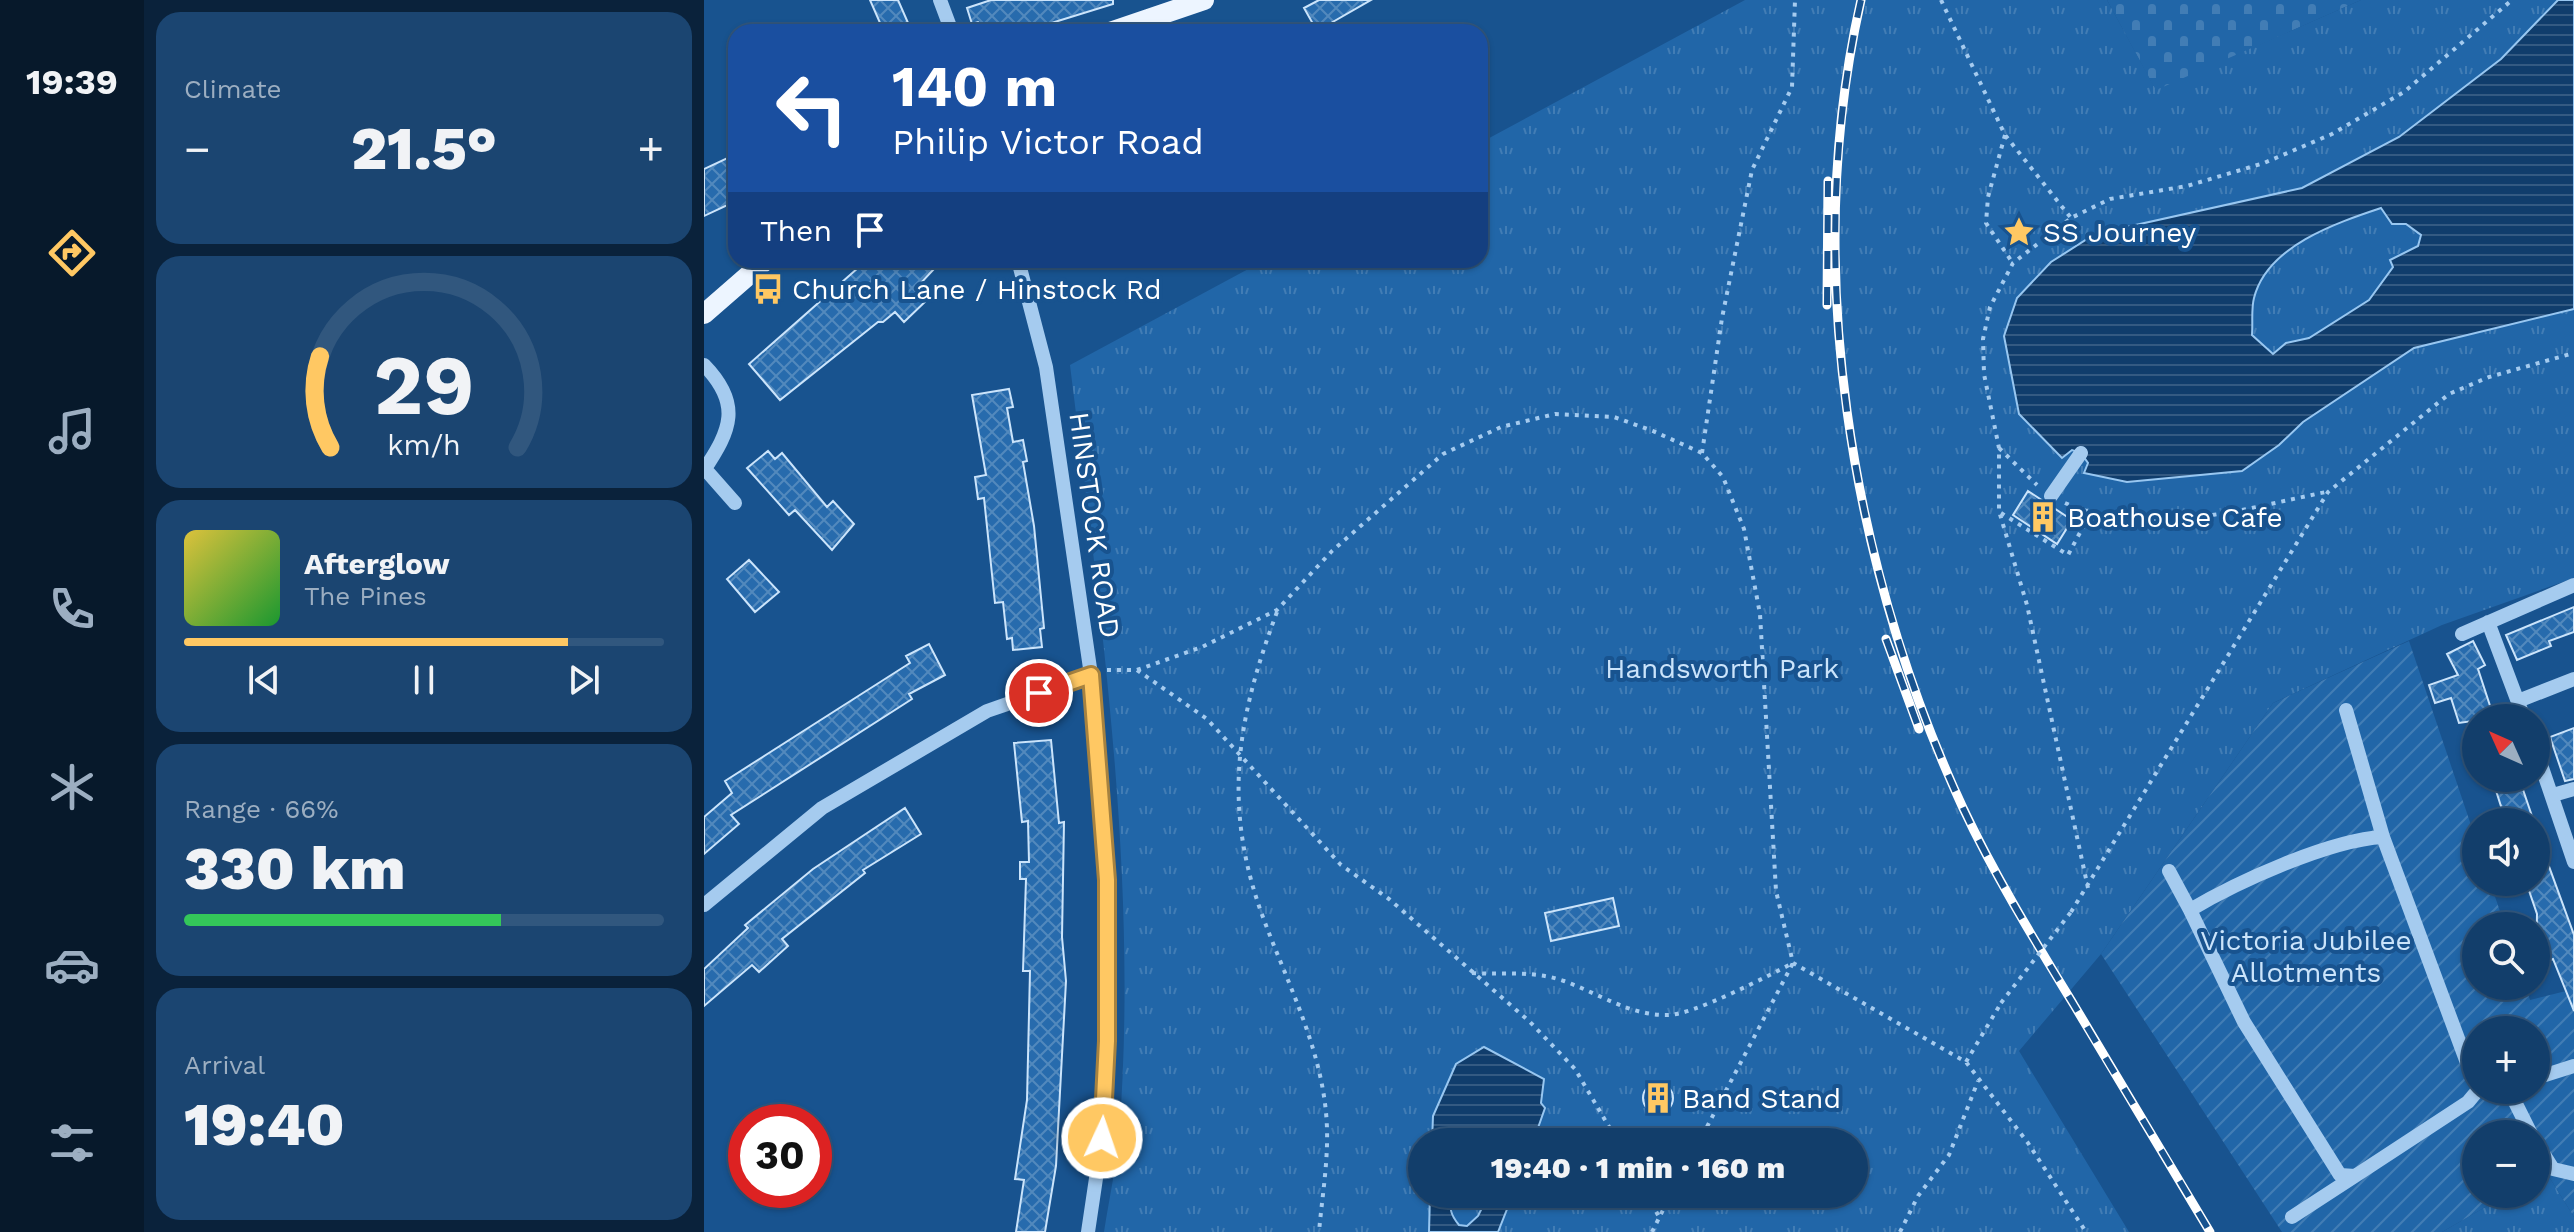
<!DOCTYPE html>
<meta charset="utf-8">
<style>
:root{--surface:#123e6b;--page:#1b4571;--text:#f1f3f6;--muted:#9caec1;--line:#31577e;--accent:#ffc863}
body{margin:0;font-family:"Work Sans",sans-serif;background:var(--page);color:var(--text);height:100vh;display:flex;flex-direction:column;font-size:30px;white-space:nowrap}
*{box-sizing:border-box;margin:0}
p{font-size:26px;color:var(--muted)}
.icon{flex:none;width:44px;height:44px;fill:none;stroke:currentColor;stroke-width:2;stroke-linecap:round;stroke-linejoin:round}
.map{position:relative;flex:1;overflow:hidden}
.sheet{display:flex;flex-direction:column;gap:12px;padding:12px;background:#0a223b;width:560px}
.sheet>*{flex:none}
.guide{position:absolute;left:24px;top:24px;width:760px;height:244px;border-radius:24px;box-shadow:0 2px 6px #0004,0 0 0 2px var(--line);background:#1a4fa0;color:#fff;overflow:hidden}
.needle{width:52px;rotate:315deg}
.tools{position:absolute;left:1758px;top:704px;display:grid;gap:16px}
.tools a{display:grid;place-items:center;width:88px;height:88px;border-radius:50%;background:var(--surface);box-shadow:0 2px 6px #0004,0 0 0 2px var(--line);font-size:40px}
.speed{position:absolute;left:24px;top:1104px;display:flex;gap:16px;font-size:40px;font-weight:700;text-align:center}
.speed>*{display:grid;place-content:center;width:104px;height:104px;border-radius:50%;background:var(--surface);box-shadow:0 2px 6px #0004,0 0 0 2px var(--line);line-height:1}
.speed .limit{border:12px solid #d22;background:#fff;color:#111}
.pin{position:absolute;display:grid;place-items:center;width:68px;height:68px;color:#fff;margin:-34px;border:4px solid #fff;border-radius:50%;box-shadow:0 2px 8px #0007}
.me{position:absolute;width:88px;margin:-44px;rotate:3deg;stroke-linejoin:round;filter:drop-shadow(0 0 6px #0008)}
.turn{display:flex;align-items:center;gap:28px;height:168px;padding:0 32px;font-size:36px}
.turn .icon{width:104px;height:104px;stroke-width:2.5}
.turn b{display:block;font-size:56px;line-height:68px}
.then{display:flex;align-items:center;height:76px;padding:0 32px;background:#0003;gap:16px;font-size:30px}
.big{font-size:60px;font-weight:800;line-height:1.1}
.sheet .widget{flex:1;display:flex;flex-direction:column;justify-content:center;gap:12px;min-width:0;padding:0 28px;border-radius:24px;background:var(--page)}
.sheet .dial{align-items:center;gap:0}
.dial svg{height:208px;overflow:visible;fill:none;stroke:var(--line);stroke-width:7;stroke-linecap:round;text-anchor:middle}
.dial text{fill:var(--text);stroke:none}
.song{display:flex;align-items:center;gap:24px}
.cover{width:96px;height:96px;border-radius:12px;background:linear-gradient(135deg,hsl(50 70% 55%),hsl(130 70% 35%))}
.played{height:8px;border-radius:4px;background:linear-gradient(90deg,var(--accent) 80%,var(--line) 80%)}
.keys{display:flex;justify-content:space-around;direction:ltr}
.heat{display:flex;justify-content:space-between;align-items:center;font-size:44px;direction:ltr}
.charge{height:12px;border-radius:6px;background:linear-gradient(90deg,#34c759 66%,var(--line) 0)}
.trip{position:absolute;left:704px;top:1128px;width:460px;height:80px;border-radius:40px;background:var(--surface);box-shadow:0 2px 6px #0004,0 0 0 2px var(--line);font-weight:800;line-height:80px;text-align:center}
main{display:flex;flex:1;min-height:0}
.dock{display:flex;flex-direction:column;width:144px;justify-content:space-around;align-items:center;background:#07192b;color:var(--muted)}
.dock .icon{width:56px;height:56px}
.dock .current{color:var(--accent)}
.dock b{font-size:36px;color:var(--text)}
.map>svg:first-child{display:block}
.cemetery{fill:url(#cemetery-stones)}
.park{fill:url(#park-tufts);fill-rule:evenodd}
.garden{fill:url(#garden-furrows);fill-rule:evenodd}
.water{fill:url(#water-rules);stroke:#98c7f1;stroke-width:2;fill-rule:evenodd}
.building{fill:url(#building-cross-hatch);stroke:#cbe4fb;stroke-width:2}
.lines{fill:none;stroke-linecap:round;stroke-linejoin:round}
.path{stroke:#a5cbef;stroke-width:4;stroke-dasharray:4 6;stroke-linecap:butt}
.minor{stroke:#a5cbef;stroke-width:14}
.major{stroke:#edf5ff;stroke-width:20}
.rail-casing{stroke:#fff;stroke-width:9}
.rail{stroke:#18538f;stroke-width:6;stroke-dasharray:18;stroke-linecap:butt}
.path-bridge{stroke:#a5cbef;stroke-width:4;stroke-dasharray:4 6;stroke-linecap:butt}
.route-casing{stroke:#a68240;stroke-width:20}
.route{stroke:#ffc863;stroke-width:14}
.labels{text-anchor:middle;stroke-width:8;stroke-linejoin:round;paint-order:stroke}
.poi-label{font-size:28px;fill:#fff;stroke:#18538f;text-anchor:start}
.street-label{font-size:28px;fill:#fff;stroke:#18538f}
.park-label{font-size:28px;fill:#cbe4fb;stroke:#18538f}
</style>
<main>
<nav class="dock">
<b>19:39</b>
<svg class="icon current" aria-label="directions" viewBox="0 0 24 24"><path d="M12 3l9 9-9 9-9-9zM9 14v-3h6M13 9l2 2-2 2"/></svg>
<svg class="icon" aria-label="music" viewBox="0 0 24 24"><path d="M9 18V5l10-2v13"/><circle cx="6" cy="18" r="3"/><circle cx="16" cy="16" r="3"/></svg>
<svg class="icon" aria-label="phone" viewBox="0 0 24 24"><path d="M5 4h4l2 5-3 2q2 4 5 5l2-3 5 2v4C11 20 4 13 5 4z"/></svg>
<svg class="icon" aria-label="climate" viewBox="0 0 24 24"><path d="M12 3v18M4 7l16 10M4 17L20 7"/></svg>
<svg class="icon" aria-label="car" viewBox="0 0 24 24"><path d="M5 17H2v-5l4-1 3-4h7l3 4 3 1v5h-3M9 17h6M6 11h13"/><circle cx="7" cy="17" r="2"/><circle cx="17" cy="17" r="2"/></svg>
<svg class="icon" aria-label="filters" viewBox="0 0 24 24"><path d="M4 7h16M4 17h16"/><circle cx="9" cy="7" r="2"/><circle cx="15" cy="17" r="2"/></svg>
</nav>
<section class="sheet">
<div class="widget"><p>Climate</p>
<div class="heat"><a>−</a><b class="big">21.5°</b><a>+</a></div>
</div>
<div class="widget dial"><svg viewBox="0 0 100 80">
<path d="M14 69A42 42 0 1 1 86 69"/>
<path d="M14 69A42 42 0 0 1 10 34" stroke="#ffc863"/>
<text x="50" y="56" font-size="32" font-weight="700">29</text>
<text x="50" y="72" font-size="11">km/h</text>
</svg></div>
<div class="widget">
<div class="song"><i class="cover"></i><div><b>Afterglow</b><p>The Pines</p></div></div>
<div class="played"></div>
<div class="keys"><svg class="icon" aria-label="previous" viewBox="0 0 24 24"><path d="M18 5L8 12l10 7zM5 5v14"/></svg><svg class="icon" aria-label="pause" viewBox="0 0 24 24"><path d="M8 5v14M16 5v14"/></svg><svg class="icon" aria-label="next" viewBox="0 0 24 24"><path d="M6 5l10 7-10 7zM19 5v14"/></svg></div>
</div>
<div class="widget"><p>Range · 66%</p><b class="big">330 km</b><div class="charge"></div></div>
<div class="widget"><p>Arrival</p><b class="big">19:40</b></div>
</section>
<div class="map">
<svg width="1870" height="1232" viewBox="0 0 1870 1232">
<defs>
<pattern id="cemetery-stones" width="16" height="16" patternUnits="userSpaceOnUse" patternTransform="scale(2)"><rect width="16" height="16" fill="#2166a8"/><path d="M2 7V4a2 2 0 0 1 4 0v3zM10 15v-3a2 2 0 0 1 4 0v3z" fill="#427db5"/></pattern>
<pattern id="park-tufts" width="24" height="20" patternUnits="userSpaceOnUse" patternTransform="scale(2)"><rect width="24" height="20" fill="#2166a8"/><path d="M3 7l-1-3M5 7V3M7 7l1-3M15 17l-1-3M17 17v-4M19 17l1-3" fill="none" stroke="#427db5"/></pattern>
<pattern id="garden-furrows" width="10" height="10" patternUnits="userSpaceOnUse" patternTransform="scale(2)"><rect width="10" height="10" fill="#2166a8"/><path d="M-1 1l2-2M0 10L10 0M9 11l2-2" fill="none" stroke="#427db5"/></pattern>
<pattern id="water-rules" width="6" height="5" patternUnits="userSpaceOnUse" patternTransform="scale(2)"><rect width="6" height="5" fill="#103d6c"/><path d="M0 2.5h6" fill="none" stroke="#345a82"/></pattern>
<pattern id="building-cross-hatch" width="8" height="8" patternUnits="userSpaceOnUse" patternTransform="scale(2)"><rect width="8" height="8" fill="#276bad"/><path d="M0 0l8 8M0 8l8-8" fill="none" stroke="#5289bd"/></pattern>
</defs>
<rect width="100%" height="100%" fill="#18538f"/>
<path class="cemetery" d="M1403,0H1657L1452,91Z"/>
<path class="park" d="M1041,0H1403L1452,90L1657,0H1870V578L1738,625L1569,703L1397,954L1315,1051L1425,1232H400C405,1200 412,1168 415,1136C435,880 397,619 366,365L561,260H776V143ZM718,1142H1150V1194H718Z
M1842,1172L1870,1217V1232H1738L1804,1194H1832V1178Z"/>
<path class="garden" d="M1705,641L1772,840V882H1786L1801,926H1772V986H1821L1826,1000L1870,989V1217L1842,1172L1832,1178V1134H1772V1194H1804L1738,1232H1578L1397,954L1569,703ZM1772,1030H1832V1090H1772Z"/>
<path class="water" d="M1854,0H1870V309L1710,348L1599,422L1575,445L1538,471L1423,482L1380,473L1384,463L1377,453L1368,450L1358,458L1315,414L1300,336L1313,298L1347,262L1391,234L1598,188L1695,137L1797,59ZM1677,208L1688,224H1702L1717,235L1714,246L1686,260L1689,267L1665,300L1605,338L1582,343L1569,354L1548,335C1549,323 1547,309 1550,298C1563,246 1632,223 1677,208Z
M780,1047L840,1079L837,1103L841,1108L829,1142H728L729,1116L752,1064Z
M726,1194H748C745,1208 746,1214 755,1225L763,1226L774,1216L785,1194H809L794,1232H725Z"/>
<path class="building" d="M166,0H194L208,32H180Z
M287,0H409V4L328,29L327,27L311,32H287L274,22L268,24L263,8Z
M615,0H667L613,31L600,8Z
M32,154V201L0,216V169Z
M163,260H219L229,270L214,286L225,298L200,322L191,312L179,322H174L76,400L45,364Z
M305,389L309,407L303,408L309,442L319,440L323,461L319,462L330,526L340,628L336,629L338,647L309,650L308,638L303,639L299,602L291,603L280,498L274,499L271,477L282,475L268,395Z
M64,451L71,459L78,453L123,507L129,501L150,524L128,550L91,510L85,515L43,468Z
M1324,491L1368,520L1353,544L1309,515Z
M45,560L75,592L51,612L23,579Z
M1870,607V632L1845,641L1847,646L1813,660L1802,635Z
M1769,641L1781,665L1774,669L1790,718L1755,723L1747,698L1731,703L1725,685L1754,675L1743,654Z
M225,644L241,675L205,694L208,699L27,815L35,824L0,854V817L28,793L21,781L206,663L202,656Z
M1870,728V779L1861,781L1846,737Z
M347,740L355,823L360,822L358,937L362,981L352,1166L341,1232H312L320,1180L311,1179L323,1100L326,971H319L322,879H316V862H325L324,821L318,822L310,743Z
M1788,778H1815L1830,822H1802Z
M201,808L217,834L159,870L161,873L78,939L84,946L55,972L48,965L0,1006V969L44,928L41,925L109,869Z
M1835,839L1870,935V1011L1849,959L1832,965L1833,914L1822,882H1832V840Z
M909,898L915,926L847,941L841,913Z
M939 1098a15 15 0 1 1 30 0a15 15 0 1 1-30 0Z"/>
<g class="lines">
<path class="path" d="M1237,0L1301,135L1367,218
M1301,135L1284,197L1282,223L1308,262
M1295,448L1333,485
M998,453L1018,318L1048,170L1088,87L1091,0
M1361,503C1443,539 1538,509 1622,492
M1297,513L1364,555L1386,514
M573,612C532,721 518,808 560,920C585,987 621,1055 623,1129C624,1163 618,1198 615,1232
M403,670H433L498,647L573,610L628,551L739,454L797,427L851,414L910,417L949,431L998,453L1019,477L1040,529L1056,614L1072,891L1089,963L1262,1062L1324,1143L1382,1232
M433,670L503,719L637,865L685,899L826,1022L871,1069L914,1142
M1384,888L1323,605L1295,511V448L1280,374L1279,339L1286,307L1309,263L1367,218L1406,199L1483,186L1560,163L1628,134L1700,92L1808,0
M1367,912L1624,492L1745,394L1785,377L1870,353
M768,973C800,975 829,970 860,981C894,993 926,1016 964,1015C989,1015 1064,976 1089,963L995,1142
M1262,1062L1297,1003
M943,1194L955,1217
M948,1232L967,1194
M1196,1232L1214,1196L1245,1155L1274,1081"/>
<path class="minor" d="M236,0L248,32
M314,260L342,367L387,675L403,880V1041L398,1138L384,1232
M0,365C38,404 27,430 0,470
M1,469L31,503
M1347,496L1377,453
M1784,622L1820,718
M1758,634L1870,585
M1814,701L1870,679
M1642,710L1679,837
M1832,750L1870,862
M1849,795L1870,789
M1465,871L1486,910
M0,905L118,808L283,711L387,675
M1772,1073L1762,1060L1679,837C1625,840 1533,882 1486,910L1540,1022L1636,1175L1651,1176L1764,1102L1774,1090
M1832,1078L1870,1066
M1805,1090L1827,1134
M1832,1142L1849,1169L1870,1174
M1588,1217L1651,1176"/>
<path class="major" d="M406,32L500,0
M0,314L62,260"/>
<defs>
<path id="rail" d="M1157,0C1097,265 1146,564 1259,808C1291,876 1331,941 1370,1005C1415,1081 1461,1156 1506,1232
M1123,305L1124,181
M1182,639L1215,729"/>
</defs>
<use href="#rail" class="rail-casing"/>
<use href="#rail" class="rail"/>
<path class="path-bridge" d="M1297,1003L1367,912"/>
</g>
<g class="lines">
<defs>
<path id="route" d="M335,693L387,675L403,880V1041L398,1138"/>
</defs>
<use href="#route" class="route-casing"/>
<use href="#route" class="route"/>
</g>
<defs>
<symbol id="sight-bare" viewBox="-9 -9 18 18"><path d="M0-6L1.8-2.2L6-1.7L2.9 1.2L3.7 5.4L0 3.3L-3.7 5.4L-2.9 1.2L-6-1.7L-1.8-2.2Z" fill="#ffc863" stroke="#18538f" stroke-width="2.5" paint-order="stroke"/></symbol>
<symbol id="bus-bare" viewBox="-9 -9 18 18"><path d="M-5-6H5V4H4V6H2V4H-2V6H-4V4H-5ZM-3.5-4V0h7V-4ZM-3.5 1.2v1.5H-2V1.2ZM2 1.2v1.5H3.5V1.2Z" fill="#ffc863" stroke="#18538f" stroke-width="2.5" paint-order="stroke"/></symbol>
<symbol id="building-bare" viewBox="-9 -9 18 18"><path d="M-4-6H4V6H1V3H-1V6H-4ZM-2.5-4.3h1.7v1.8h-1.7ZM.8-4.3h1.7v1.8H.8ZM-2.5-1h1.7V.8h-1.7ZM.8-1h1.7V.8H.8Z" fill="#ffc863" stroke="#18538f" stroke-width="2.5" paint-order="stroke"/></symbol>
</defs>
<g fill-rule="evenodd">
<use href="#sight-bare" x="1293" y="210" width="44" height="44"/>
<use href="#bus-bare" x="42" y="267" width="44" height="44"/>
<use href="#building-bare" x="1317" y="495" width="44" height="44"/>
<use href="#building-bare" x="932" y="1076" width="44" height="44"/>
</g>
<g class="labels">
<g class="poi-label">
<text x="1339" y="242">SS Journey</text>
<text x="88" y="299">Church Lane / Hinstock Rd</text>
<text x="1363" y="527">Boathouse Cafe</text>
<text x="978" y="1108">Band Stand</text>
</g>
<g class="street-label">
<text transform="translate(391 525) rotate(82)" y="10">HINSTOCK ROAD</text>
</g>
<g class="park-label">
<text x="1018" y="678">Handsworth Park</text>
<text x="1602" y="950">Victoria Jubilee<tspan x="1602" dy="32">Allotments</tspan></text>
</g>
</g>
</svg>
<div class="tools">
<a><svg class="needle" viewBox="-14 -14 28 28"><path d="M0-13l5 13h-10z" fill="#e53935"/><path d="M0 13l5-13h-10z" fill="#9caec1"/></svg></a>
<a><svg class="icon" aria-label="sound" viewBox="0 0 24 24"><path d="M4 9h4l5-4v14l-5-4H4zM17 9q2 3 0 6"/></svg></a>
<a><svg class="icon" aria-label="search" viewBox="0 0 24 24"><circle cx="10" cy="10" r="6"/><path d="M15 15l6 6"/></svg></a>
<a>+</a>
<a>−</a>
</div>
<div class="speed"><div class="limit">30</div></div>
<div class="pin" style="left:335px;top:693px;background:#d93025"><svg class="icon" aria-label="arrive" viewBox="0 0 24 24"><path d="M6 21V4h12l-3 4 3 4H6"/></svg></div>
<svg class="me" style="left:398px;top:1138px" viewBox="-20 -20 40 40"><circle r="17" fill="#ffc863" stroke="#fff" stroke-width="3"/><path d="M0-11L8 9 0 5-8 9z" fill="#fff"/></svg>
<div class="trip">19:40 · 1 min · 160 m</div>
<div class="guide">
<div class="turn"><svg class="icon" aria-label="left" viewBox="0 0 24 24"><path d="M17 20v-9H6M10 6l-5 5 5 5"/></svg><div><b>140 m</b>Philip Victor Road</div></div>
<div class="then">Then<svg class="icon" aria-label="arrive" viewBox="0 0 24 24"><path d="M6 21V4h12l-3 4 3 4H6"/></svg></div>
</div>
</div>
</main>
